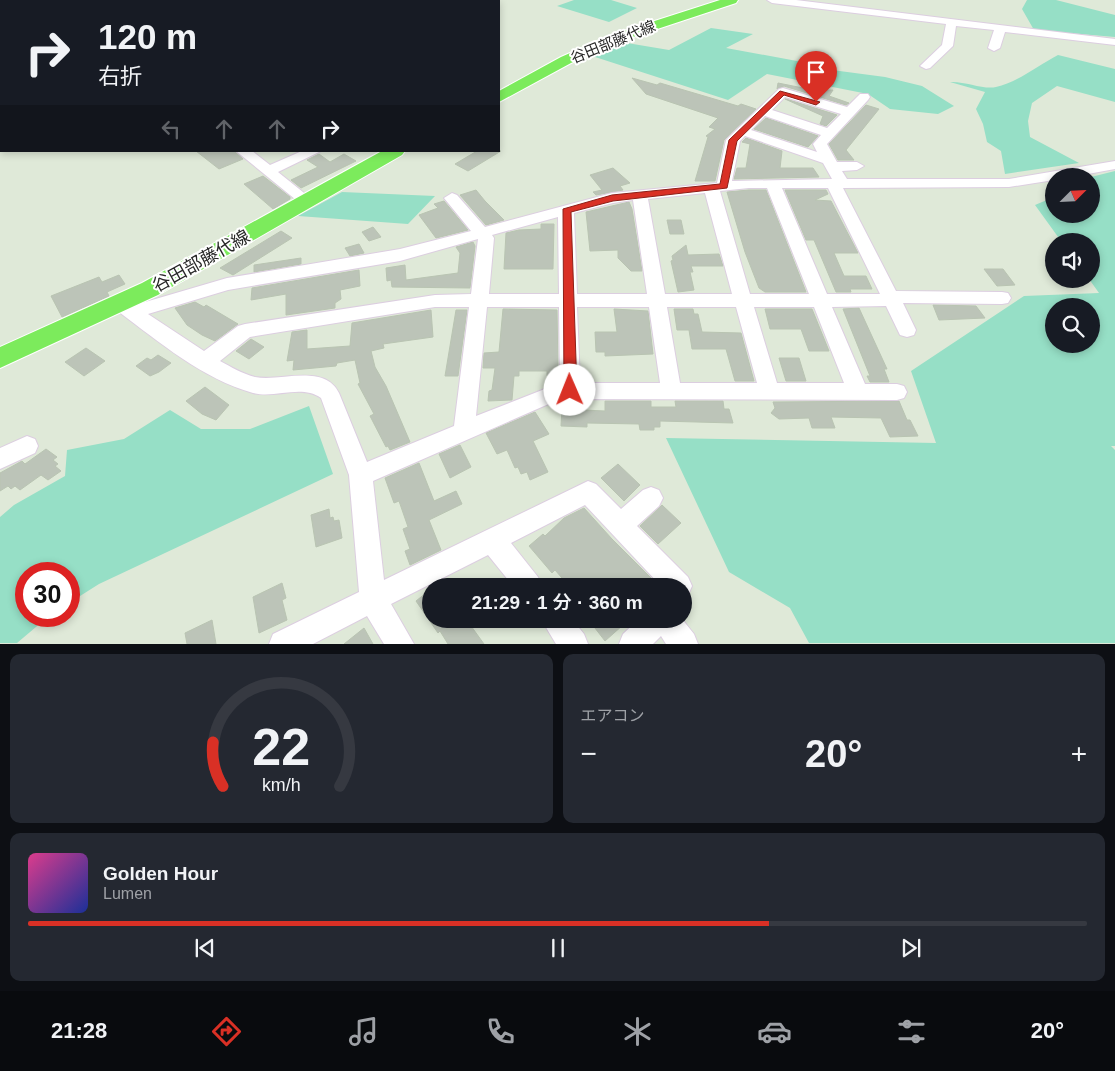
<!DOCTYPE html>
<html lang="ja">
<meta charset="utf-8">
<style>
:root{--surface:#171b24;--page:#242831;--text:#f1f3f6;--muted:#9ea1a6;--line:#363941;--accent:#d93025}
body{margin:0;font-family:Helvetica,"Noto Sans JP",sans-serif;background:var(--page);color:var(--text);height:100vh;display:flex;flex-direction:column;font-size:19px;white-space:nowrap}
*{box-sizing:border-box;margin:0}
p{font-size:16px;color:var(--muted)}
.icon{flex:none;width:28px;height:28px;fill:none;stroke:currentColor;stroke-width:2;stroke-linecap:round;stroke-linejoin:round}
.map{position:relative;height:644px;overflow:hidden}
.panel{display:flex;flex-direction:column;gap:10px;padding:10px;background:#0d0f14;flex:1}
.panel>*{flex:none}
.guide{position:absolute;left:0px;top:0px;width:500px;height:152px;box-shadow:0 2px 8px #0003;background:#171b24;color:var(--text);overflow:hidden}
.needle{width:32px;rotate:66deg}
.controls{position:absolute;left:1045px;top:168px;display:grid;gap:10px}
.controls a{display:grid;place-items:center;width:55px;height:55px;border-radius:50%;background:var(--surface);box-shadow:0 2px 8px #0003;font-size:25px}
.speed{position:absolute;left:15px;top:562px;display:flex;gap:10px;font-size:25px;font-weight:700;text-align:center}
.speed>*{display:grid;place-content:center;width:65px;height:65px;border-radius:50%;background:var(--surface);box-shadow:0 2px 8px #0003;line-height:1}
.speed .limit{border:8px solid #d22;background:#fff;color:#111}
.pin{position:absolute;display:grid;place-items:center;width:42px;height:42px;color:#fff;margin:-51px -21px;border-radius:50% 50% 50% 0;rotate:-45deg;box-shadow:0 0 5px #0007}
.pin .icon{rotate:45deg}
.me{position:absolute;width:55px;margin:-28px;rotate:359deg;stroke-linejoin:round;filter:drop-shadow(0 0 4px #0008)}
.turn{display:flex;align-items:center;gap:18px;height:105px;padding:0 15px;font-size:22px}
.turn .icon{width:65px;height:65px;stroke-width:2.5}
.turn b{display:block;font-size:35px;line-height:42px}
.lanes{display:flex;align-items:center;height:48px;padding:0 15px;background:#0003;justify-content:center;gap:25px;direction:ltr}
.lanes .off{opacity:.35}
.big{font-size:38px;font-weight:600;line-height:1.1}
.panel .tile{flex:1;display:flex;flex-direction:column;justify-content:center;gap:8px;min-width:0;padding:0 18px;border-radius:10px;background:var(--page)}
.panel .dial{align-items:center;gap:0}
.dial svg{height:130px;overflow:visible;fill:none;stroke:var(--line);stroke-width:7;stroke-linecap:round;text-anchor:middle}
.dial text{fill:var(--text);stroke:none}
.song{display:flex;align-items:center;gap:15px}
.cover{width:60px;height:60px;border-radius:8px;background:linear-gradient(135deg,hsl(330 70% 55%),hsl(230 70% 35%))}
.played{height:5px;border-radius:2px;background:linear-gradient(90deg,var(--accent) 70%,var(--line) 70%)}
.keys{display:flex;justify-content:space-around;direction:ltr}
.heat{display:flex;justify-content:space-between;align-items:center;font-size:28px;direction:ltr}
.panel .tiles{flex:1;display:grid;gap:10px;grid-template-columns:1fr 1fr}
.tile:last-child{grid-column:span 2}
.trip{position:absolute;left:422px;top:578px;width:270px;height:50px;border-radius:25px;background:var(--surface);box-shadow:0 2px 8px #0003;font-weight:600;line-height:50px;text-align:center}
.tabs{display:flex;height:80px;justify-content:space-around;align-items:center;background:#090b0e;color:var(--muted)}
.tabs .icon{width:35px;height:35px}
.tabs .on{color:var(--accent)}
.tabs b{font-size:22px;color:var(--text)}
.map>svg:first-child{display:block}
.green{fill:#96dfc6;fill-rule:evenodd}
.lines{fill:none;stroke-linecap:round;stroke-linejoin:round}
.stream{stroke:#8f6de9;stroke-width:2.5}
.building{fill:#bcc4b8;stroke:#b9c4b2}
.minor-casing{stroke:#dccee0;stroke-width:2}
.major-casing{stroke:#fff;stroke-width:2}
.minor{fill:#fff;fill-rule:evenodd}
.major{fill:#7ceb5c;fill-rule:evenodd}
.route{fill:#d93025;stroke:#8d1f18}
.labels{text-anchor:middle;stroke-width:4;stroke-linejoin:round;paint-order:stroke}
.far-street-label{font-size:15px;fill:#272727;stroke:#fff}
.street-label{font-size:18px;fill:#272727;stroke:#fff}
</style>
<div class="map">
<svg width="1115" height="644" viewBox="0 0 1115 644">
<rect width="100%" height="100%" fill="#dfe9d8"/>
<path class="green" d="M574,0H611L637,8L609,22L557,6Z
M1027,0H1056L1115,15V37L1034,30L1022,9Z
M711,28L753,34L726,48L797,61L827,63L832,70L885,77L922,86L954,106L938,114L890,109L868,94L767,74L728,100L592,56L627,43L669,50Z
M1058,55L1115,69V102L1057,86L1032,103L1028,121L1030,137L1079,163L1005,174L1001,151L987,142L983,124L976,109L985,92L950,82C965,81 984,90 996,87C1018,82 1039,65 1058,55Z
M1115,171V446H1111L1115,450V643H809L790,608L729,572L666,438L936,443L911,371L1024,296L1099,293L1089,279H1091V241H1061L1035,205L1054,197V214H1091V177ZM1054,306H1091V344H1054Z
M342,192L435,196L408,224L298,216Z
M309,406L333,474L99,584L69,603V574H26V616H49L17,643H0V517L14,505L65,476L67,450L124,439L170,410L201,429H250Z"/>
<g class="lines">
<path class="stream" d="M140,1L144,0"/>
</g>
<path class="building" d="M632,78L657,85L660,83L738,106L741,104L756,109L724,140L715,181H695L708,137L706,136L715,129L709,127L718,118L646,94Z
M778,83L813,90H833L829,96L849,103L846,105L784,86L777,89Z
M785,99H786L837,115L826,126L820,124L823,116Z
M866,105L879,109L846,150L854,160H838L829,144Z
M766,118L818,136L808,147L754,129Z
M746,138L782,151L780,168H813L819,177L734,179L737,168H746L750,144L742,142Z
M196,151H234L243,159L219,169Z
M477,151H501L468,171L455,164Z
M319,154L330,162L344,154L356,161L301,188L291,180L318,167L307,160Z
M613,168L630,183L620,186L623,190L596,195L593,192L602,190L590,175Z
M263,176L290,197V199L273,209L244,184Z
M476,190L485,201L504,220L486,225L460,195Z
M749,190H766L806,292H765L759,288L745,252L727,192Z
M785,190H826L828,194L815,200L831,201L858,253H834L844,276H866L872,289H850L851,292H836L814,240H806Z
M444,201L468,230L436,238L419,215L438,208L434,204Z
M629,202L632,209L642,271H631L618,258V250L590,251L586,212Z
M667,220H681L684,234H670Z
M541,224H554L553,269H504L506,233L519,230L541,229Z
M373,227L381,237L369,241L362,232Z
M281,231L292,238L233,275L220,268Z
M473,242L475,246L470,288L392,287L391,280L387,281L386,268L405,265L406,280L458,273L460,253L456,247Z
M359,244L364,253L350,256L345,248Z
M686,245L688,255L719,254L723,266H691L693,272H690L694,290L678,292L671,261L673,260L672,256Z
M301,258V264L254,272V265Z
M984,269H1003L1015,285L997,286Z
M359,270L360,286L340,290L341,299L335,303V308L286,315V294L251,300L252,288Z
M119,275L125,284L107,292L109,296L62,317L51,296L99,277L102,282Z
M195,302L204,307L206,305L238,324L215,341L202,335L187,325L175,308Z
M933,305L976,306L985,318L939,320Z
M859,308L887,369H884L889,382H870L867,376H870L843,309Z
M503,309L557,310L558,371L547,376V371H519V376H514L512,400L488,401L489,391L492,390L495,368H483L484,353L499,352Z
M614,309L648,311L653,354L605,356V352H596L595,332H617Z
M674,309H693L694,314H698L702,332L741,333L754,381H735L726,349H692L689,330H677Z
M765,309H812L829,351H809L801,329H770Z
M431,310L433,337L383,344L384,348L371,351L375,367L386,386L410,442L390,450L388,446L386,447L370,416L374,414L358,384L360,383L355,360L337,363L336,366L293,370L294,360L287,361L292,332L307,330V349L350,346L352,323Z
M456,310H467L458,376H445Z
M251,339L264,347L249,359L236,351Z
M86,348L105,361L84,376L65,362Z
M158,355L171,363L159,372L150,376L136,366L147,358L151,360Z
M779,358H799L806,381H786Z
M205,387L229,405L216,420L202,414L186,401Z
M605,401H651V407H676L675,401H723L724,409H729L733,423L660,421V427H654V430H640L639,424L587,423V427L561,426L562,409L605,411Z
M899,401L907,420H910L918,436L890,437L881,418L831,417L835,428H812L809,418L779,419L771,413L775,408L773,402Z
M535,412L549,434L533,441L548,472L530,480L527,472L521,474L518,467L515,468L507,450L497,454L486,433Z
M460,445L471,467L450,478L439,454Z
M46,449L57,457L53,460L58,464L55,466L61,471L48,480L41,475L20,490L15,486L11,489L8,486L0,491V473L22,461L25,464Z
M419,463L434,501L456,491L462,504L429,520L441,550L410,565L405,551L410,549L403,529L408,527L399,501L394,503L385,478Z
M618,464L640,485L624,501L601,478Z
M662,505L681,523L658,544L640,526Z
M584,508L612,539L659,586H569L555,570L552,573L529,546L543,534L545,536L564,518Z
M329,509L330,518L333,517L334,521L339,520L342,538L316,547L311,515Z
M282,583L286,598L282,600L287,620L259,633L253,597Z
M431,589V619H466L484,644H448L440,631L438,633L416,601Z
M588,619H618L623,625L605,641Z
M212,620L216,644H187L185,633Z
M364,628L373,644H344Z"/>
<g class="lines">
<defs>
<path id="minor" d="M767,0H796L1115,39V45L1005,32L1000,48L994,51L988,48L994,30L956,26L953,46L930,68L926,69L920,66L942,45L946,24L772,3Z
M783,88L847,107L860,94H868L870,97L868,100L827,144L837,162H857L864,166L857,170L842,171L847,179H1009L1115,161V169L1077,176H1054V180L1009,187L843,188L896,291L1002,292L1008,293L1011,298L1008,303L1002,304L903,303L916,330L914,335L907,337L900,335L886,306L832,307L865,384H897L904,386L907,392L904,398L897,400L560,399L373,481L384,580L588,481L596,484L621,509L643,490L651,487L659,490L663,498L659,506L637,526L688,577L692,586L688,595L684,597V586H661L585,505L511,543L538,577L542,586H513L488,555L391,604L414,644H384L367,616L313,644H269L273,634L359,592L349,475L321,398C301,384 275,399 253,393C203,379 159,342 119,312L116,307L119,302L125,300L135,305L227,278L400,249L471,231L444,198L452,193L457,195L485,227L612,193L717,183L726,140L779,89ZM785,97L841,114L827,128L772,110ZM765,116L821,135L813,144L817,152L751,130ZM745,136L823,163L832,179L732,181L740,141ZM749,188H767L809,294H750L720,191ZM782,188H828L880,294H827ZM705,193L732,294H665L648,199ZM633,200L647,294H577L574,213L613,203ZM558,217L559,294H489L494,238L492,235ZM478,239L471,294L435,295L245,324L238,326L204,351L148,314L228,290L400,261ZM435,307H469L454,426L367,462L339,393C324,363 281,382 255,377C243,374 231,367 220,361L250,337ZM487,307H559L560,383L476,416ZM577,307H649L660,383H580ZM667,307H736L757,383H680ZM754,307H814L844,383H777Z
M236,151H252L270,165L302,151H321L278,172L314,201L311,204H301Z
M27,436L35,439L38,446L35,453L0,469V448Z
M541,619H572L584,634L588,644H556Z
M639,619H682L694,634L698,644H666L661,636L653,644H619L623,634Z"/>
<path id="major" d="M720,0H738L736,3L621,41L571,63L499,102V91L561,57L611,35Z
M382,151H405L402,155L158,295L0,368V347L142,283Z"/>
</defs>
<use href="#minor" class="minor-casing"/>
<use href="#major" class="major-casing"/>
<use href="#minor" class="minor"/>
<use href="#major" class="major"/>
</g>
<path class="route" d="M780,91L820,102L816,105L784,95L737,141L727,188L613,201L571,212L577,390L570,395L566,393L564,390L563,209L612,195L720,184L729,140Z"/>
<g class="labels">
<g class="far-street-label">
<text transform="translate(613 42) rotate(-22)" y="5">谷田部藤代線</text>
</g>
<g class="street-label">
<text transform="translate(201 261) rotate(-29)" y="6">谷田部藤代線</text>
</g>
</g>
</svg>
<div class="controls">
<a><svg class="needle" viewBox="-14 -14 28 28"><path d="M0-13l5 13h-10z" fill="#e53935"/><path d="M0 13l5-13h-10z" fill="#9ea1a6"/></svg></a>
<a><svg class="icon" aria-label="sound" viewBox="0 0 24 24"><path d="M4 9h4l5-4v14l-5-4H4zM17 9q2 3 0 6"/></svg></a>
<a><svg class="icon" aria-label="search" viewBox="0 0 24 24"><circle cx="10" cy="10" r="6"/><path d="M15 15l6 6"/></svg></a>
</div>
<div class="speed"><div class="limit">30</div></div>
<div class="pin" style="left:816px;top:102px;background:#d93025"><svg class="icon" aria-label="arrive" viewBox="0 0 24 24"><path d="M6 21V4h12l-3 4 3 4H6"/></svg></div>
<svg class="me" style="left:570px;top:390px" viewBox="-20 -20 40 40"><circle r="19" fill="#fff"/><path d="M0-13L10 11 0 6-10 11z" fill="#d93025"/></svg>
<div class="trip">21:29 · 1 分 · 360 m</div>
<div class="guide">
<div class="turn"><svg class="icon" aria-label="right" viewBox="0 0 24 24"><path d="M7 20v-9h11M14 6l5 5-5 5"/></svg><div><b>120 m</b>右折</div></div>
<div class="lanes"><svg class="icon off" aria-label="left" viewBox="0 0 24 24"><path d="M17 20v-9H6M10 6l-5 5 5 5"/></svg><svg class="icon off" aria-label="ahead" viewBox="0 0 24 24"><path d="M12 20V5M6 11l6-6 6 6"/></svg><svg class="icon off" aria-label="ahead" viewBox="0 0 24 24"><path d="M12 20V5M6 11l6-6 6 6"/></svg><svg class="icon" aria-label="right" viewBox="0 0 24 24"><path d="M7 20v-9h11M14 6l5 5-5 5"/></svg></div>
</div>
</div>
<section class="panel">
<div class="tiles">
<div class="tile dial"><svg viewBox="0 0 100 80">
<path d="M14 69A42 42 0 1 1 86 69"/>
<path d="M14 69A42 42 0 0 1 8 42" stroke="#d93025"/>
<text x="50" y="56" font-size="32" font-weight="700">22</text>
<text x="50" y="72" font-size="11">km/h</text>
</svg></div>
<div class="tile"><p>エアコン</p>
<div class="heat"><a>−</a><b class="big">20°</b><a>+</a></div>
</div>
<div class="tile">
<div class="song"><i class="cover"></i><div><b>Golden Hour</b><p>Lumen</p></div></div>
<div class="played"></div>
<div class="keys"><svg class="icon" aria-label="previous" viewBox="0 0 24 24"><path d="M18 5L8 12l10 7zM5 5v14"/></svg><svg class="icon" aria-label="pause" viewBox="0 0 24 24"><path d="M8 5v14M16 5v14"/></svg><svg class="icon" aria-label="next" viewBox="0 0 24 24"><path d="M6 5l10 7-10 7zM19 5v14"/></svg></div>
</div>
</div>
</section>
<nav class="tabs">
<b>21:28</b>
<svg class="icon on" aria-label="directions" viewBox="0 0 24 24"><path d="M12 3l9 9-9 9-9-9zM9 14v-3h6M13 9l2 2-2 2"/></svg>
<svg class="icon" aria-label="music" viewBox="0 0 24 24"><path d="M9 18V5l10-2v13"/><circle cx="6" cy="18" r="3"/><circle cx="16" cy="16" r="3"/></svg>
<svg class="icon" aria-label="phone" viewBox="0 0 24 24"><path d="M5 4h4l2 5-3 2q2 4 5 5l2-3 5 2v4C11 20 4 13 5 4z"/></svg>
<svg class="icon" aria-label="climate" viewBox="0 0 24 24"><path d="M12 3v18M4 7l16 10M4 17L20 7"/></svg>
<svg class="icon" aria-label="car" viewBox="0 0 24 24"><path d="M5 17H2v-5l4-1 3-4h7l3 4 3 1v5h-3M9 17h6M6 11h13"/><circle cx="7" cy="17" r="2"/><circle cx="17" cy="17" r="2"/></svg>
<svg class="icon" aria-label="filters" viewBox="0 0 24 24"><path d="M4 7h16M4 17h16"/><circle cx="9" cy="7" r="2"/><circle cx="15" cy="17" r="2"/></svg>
<b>20°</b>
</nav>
